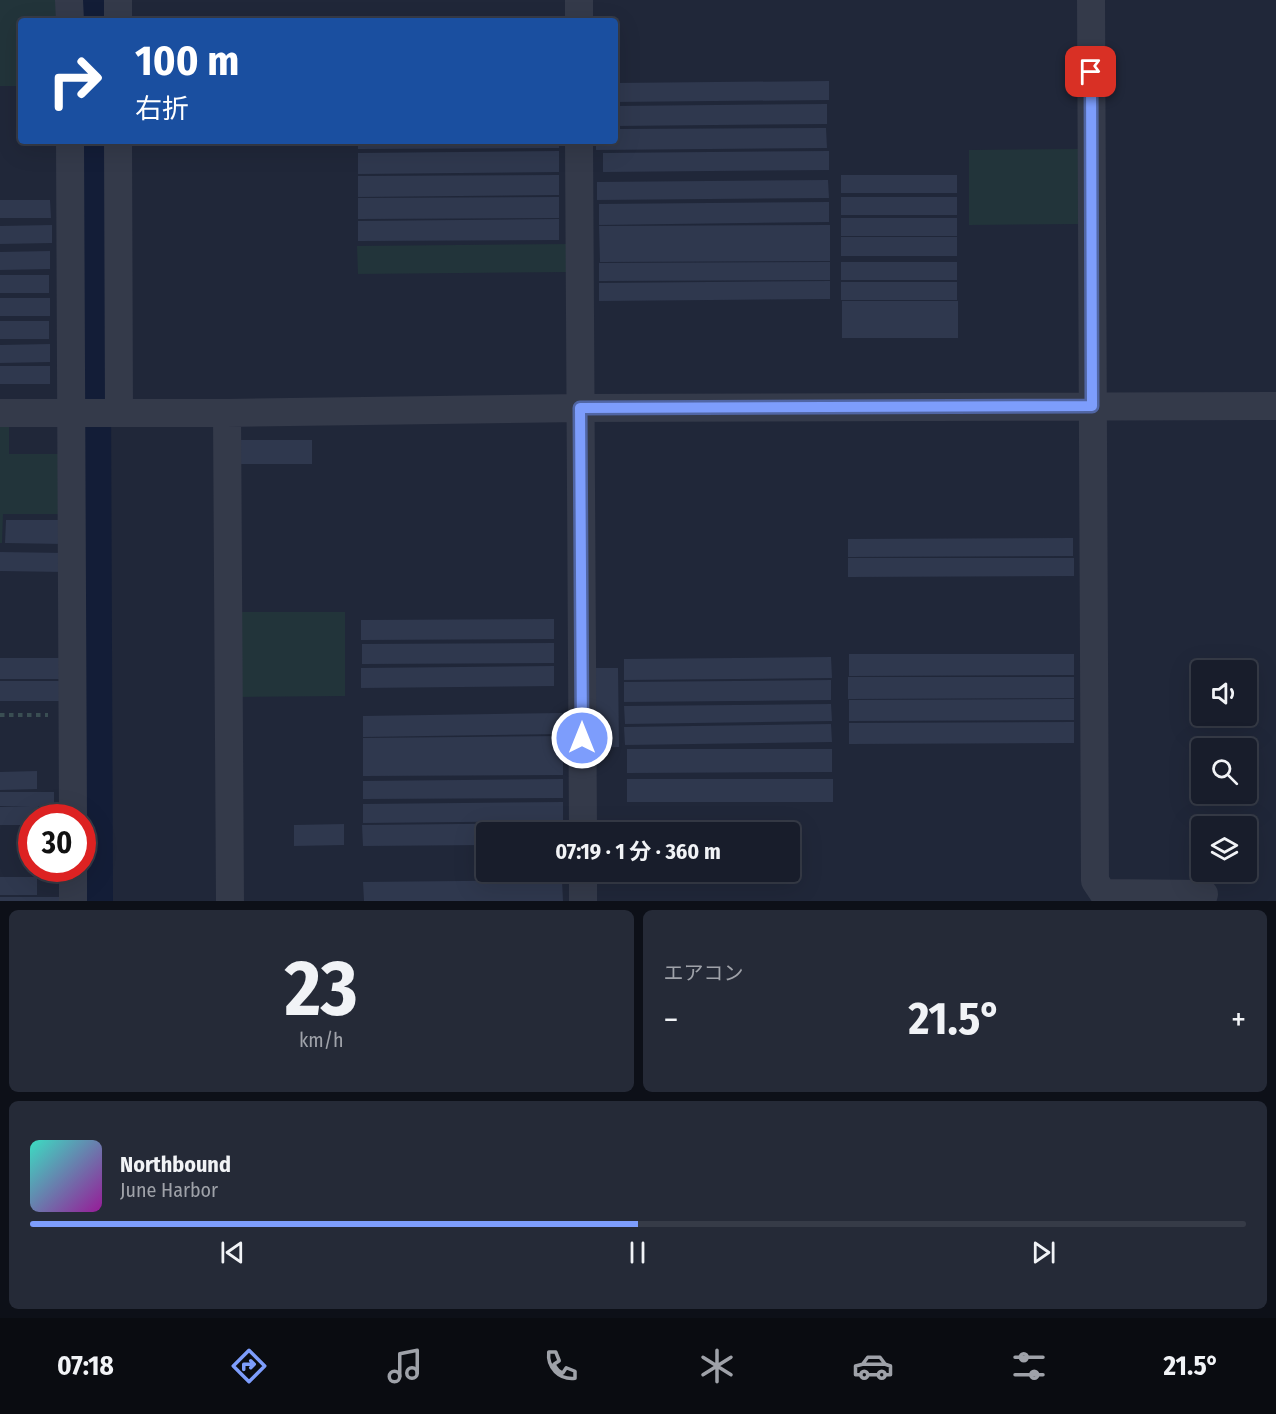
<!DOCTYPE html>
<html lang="ja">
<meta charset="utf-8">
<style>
:root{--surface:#181d2b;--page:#252a37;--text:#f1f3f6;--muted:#9fa2a9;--line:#363b47;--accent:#7d9dfc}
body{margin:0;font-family:"Fira Sans Condensed","Noto Sans JP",sans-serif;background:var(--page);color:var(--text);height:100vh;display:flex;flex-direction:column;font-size:22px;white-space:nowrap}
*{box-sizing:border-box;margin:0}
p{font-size:20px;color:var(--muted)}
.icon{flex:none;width:33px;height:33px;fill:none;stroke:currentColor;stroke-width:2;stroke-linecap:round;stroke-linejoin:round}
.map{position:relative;height:901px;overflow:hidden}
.side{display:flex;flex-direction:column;gap:9px;padding:9px;background:#0d1018;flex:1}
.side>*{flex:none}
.top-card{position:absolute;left:18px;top:18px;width:600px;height:126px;border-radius:6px;box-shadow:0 6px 24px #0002,0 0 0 2px var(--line);background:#1a4fa0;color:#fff;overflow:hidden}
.fabs{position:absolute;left:1191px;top:660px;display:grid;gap:12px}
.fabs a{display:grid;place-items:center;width:66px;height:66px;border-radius:6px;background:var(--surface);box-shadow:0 6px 24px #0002,0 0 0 2px var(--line);font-size:30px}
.speed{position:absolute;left:18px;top:804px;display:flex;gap:12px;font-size:30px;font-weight:700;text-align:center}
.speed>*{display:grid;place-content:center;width:78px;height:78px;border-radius:50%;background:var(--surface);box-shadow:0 6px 24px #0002,0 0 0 2px var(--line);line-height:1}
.speed .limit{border:9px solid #d22;background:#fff;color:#111}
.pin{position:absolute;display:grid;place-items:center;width:51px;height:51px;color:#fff;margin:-26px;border-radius:12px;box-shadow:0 3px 9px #0006}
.me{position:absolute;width:66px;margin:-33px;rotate:0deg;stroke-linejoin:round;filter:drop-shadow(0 0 4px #0008)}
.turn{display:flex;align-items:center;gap:21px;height:126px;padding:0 18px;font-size:27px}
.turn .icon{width:78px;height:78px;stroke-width:2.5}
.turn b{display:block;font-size:42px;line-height:51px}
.big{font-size:45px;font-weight:700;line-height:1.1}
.side .tile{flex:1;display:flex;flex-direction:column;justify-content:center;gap:9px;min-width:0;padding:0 21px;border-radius:9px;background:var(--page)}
.side .dial{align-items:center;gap:0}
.dial b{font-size:78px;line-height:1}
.song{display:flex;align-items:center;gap:18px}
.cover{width:72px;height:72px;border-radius:9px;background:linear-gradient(135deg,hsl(170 70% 55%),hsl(300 70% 35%))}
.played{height:6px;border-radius:3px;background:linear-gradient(90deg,var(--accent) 50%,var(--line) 50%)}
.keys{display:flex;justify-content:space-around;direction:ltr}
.heat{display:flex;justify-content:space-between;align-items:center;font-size:33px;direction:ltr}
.side .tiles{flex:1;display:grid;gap:9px;grid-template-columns:1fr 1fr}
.tile:last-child{grid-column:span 2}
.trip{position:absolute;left:476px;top:822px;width:324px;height:60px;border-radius:6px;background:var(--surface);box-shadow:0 6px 24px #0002,0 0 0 2px var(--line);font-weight:700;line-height:60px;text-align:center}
.dock{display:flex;height:96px;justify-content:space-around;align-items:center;background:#0a0c11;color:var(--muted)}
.dock .icon{width:42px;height:42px}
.dock .selected{color:var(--accent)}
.dock b{font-size:27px;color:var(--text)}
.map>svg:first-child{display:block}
.green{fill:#22343a}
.water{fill:#131d37}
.building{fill:#2f384e}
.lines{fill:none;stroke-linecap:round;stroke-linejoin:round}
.path{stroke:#3a4e53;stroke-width:4;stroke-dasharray:4.5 4.5;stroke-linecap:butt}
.minor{stroke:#343a4a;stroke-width:28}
.route-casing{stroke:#5166a4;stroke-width:15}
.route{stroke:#7d9dfc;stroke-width:10}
</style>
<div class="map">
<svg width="1276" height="901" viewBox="0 0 1276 901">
<rect width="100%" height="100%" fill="#202739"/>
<path class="green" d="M0,0H63V21H21V86H0Z
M1079,149L1080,224L969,225V150Z
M569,244L570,272L358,274L357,246Z
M9,420V454H63L61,514H3L2,543H0V421Z
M238,612H345V696L239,697Z"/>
<path class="water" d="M78,0H109V21H78Z
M78,141H110L113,901H79L82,868V818Z"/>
<path class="building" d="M829,81V100L615,102V83Z
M827,104V124L615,126V106Z
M826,128L827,148L596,150V141H615V129Z
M358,141H559V148L358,149Z
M559,151V172L358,174V153Z
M829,151V170L603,172V153Z
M559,175V195L358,197V176Z
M841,175H957V193H841Z
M828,180L829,198L597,200V182Z
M559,197V218L358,219V198Z
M841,197H957V215H841Z
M0,200H50L51,218H0Z
M829,202V222L599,225V204Z
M841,218H957V236H841Z
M559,219V240L358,241V221Z
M52,225V243L0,244V226Z
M830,225V261L600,262L599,226Z
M841,237H957V256H841Z
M50,251V269L0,270V252Z
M830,262V280L599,281V263Z
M841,262H957V280H841Z
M0,275H49V293H0Z
M830,281V299L599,301V283Z
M841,282H957V300H841Z
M0,298H50V316H0Z
M842,301H958V338H842Z
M0,321H49V339H0Z
M50,344V362L0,363V345Z
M0,366H50V384H0Z
M238,440H312V464H238Z
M6,520H64V544L5,543Z
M1073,538V556L848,557V539Z
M0,552L65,553V572L0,571Z
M848,558H1074V576L848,577Z
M554,619V639L361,640V620Z
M554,643V663L362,664V644Z
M849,654H1074V675L849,676Z
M831,657L832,678L624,680V659Z
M0,658H62V679H0Z
M554,666V686L361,688V668Z
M595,668H618L619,747L596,748Z
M848,677H1074V698L848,699Z
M831,680V700L624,702V682Z
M0,681H62V701H0Z
M1074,699V720L849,721V700Z
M831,704L832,721L625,724L624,706Z
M562,713V734L363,737V716Z
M1074,722V743L849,744V723Z
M831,724L832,742L625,745L624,727Z
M563,736V775L363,776V738Z
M627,749H832V772L627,773Z
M37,771V789L0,790V772Z
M563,779V798L363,799V781Z
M627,779H833V802H627Z
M0,792H54V806H38V818H32V825H0V807H30L0,806Z
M563,802V821L363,823V804Z
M570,823V832H486V845L363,846L362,825Z
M344,824V845L294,846V825Z
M0,877H37V895H0Z
M562,880L563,901H364L363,882Z
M0,897H64V901H0Z"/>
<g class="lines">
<path class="path" d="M0,715H48"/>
<path class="minor" d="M69,0L70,21
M118,0V21
M579,0V21
M1091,0L1095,881L1103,893L1204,894L1202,901
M70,141L73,818
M118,141L119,412
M579,141L583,832
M0,413H227L580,408L1276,406
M227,413L230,901
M73,868V901
M583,872V901"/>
</g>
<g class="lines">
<defs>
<path id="route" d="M582,738L580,408L1092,406L1091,72"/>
</defs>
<use href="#route" class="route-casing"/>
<use href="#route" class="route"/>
</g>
</svg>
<div class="fabs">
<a><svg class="icon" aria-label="sound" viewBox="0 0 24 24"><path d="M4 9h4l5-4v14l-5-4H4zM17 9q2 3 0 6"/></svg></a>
<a><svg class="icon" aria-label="search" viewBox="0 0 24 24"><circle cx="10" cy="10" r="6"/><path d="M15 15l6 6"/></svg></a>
<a><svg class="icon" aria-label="layers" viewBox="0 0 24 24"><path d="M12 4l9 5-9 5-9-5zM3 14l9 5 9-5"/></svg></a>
</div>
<div class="speed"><div class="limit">30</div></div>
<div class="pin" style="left:1091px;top:72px;background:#d93025"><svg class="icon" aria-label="arrive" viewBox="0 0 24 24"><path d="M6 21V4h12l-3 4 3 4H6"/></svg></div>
<svg class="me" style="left:582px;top:738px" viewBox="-20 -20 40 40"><circle r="17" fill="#7d9dfc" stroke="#fff" stroke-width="3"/><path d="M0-11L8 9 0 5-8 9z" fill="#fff"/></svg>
<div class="trip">07:19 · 1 分 · 360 m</div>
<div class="top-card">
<div class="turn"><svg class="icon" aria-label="right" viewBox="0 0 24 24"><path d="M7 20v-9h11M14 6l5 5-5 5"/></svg><div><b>100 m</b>右折</div></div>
</div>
</div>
<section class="side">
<div class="tiles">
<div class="tile dial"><b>23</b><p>km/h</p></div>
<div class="tile"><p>エアコン</p>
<div class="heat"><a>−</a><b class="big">21.5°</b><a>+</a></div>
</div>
<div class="tile">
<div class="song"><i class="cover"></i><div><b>Northbound</b><p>June Harbor</p></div></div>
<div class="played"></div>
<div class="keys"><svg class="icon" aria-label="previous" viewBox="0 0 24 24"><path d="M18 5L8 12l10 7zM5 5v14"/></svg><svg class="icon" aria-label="pause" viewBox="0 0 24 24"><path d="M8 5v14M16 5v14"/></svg><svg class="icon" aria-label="next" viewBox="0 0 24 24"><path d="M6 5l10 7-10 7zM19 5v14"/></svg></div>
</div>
</div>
</section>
<nav class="dock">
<b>07:18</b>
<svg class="icon selected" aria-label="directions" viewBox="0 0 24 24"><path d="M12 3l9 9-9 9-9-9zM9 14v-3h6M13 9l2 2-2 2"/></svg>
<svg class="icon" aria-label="music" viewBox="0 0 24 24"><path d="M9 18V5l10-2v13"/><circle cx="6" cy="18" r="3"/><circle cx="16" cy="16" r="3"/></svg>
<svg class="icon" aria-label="phone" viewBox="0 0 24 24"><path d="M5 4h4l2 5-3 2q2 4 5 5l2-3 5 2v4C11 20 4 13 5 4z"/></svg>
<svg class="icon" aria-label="climate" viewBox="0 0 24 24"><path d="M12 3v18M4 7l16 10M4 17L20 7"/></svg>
<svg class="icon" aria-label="car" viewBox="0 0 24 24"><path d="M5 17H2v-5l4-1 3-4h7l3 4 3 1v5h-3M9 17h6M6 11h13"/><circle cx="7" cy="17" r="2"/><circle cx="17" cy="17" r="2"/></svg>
<svg class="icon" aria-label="filters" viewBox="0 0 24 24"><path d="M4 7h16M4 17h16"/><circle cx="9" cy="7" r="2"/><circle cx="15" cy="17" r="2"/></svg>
<b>21.5°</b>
</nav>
